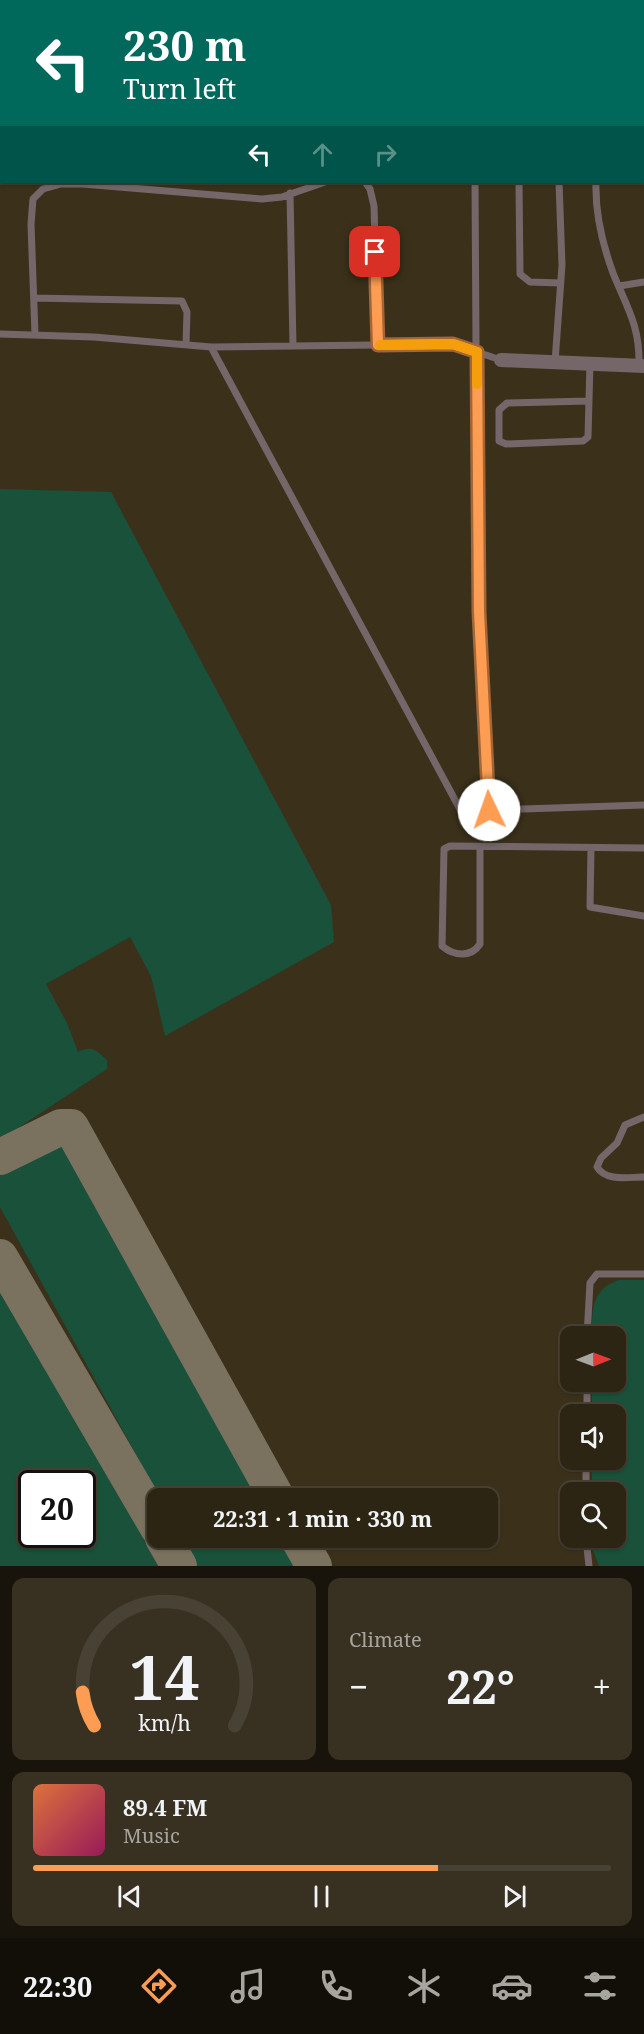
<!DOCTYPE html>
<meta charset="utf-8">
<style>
:root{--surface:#2c2514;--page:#383122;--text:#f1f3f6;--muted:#a6a5a0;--line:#484234;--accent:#fc9d53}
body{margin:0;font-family:"Noto Serif",serif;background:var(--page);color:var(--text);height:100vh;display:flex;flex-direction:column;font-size:22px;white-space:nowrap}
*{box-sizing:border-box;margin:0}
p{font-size:20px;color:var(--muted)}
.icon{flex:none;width:33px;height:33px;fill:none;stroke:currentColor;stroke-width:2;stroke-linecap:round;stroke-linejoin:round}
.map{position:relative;height:1566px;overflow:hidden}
.details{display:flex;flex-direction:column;gap:12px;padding:12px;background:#18140b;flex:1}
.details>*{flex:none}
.guide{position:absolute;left:0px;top:0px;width:645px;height:183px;box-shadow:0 2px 4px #0004,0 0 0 2px var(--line);background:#00695c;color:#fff;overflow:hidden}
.needle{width:39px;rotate:89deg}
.fabs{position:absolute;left:560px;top:1326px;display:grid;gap:12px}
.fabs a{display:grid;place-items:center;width:66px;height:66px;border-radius:12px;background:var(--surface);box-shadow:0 2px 4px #0004,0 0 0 2px var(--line);font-size:30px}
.speed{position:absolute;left:18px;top:1470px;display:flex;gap:12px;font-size:30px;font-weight:700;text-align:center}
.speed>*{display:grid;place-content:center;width:78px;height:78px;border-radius:50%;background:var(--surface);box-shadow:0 2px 4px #0004,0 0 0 2px var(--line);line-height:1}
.speed .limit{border:3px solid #111;border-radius:9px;background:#fff;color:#111}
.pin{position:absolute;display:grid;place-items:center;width:51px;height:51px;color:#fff;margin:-26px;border-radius:12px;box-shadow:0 3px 9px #0006}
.me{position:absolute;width:66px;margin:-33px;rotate:357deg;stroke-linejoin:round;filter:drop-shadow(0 0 4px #0008)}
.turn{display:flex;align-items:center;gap:21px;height:126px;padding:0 24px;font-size:27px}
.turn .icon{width:78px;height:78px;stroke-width:2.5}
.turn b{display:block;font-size:42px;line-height:51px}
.lanes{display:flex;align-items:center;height:57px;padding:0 24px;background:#0003;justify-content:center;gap:30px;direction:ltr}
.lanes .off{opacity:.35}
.big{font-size:45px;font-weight:700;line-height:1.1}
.details .tile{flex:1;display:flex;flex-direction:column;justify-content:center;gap:9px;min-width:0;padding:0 21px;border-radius:12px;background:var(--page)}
.details .dial{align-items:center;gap:0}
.dial svg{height:156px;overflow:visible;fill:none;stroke:var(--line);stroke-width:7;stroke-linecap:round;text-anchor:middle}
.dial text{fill:var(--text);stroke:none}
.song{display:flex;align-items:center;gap:18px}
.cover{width:72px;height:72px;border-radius:9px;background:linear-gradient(135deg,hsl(20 70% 55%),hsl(330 70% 35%))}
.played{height:6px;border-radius:3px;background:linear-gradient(90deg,var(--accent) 70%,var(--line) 70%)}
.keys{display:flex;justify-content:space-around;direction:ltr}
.heat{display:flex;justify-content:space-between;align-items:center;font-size:33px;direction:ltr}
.details .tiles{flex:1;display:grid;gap:12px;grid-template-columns:1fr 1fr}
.tile:last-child{grid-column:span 2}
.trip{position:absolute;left:147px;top:1488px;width:351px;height:60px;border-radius:12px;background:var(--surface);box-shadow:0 2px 4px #0004,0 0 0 2px var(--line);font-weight:700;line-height:60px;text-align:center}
.menu{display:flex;height:96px;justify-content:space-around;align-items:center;background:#120f08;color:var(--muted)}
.menu .icon{width:42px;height:42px}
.menu .active{color:var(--accent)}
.menu b{font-size:27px;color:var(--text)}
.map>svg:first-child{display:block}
.green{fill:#19513a;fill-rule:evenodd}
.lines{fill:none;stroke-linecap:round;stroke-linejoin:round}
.taxiway{stroke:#7a725f;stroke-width:36}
.service{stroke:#756769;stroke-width:7}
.minor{stroke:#756769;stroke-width:14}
.rail-casing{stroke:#b9b2a3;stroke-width:6}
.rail{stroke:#3b311b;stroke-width:4;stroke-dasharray:11;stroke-linecap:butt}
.route-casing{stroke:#a46636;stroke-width:15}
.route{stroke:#fc9d53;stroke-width:10}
.slow{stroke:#f59e0b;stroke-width:10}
</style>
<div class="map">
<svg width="644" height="1566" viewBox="0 0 644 1566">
<rect width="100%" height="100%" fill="#3b311b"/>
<path class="green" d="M5,0H579V1L5,2Z
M0,489L111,492L331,905L334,942L165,1036L151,976L130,937L46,984L67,1023L78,1052C92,1045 96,1050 107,1060V1069L0,1140Z
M52,1138L69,1142L83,1157L271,1498H160L0,1207V1173L3,1166Z
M0,1268L153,1543L166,1566H0ZM32,1484H82V1534H32Z
M619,1280H644V1566H599L592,1547V1538H615V1492H592V1460H615V1414H592V1382H615V1336H592C592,1311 591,1289 619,1280Z
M182,1538H292L306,1566H197Z"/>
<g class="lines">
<path class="taxiway" d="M0,1157L61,1127H71L277,1498
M0,1257L158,1528
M163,1538L179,1566
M298,1538L314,1566"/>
<path class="service" d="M365,182L370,189L374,206L378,345
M475,182L477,507L489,810
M519,182L520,274L530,282L560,283
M596,182C595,214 602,243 613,273C627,308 640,325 639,366
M290,193L293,346
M619,286L644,282
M34,298L182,301L187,312L186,345
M0,334L94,337L211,347L461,811L644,805
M35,335L31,224L33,199L43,189L61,184H83L262,199L282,197L325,182
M211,347L453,344L501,360
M555,362L562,265L559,182
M589,401L507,403L499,410V441L506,444L583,441L588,437L590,363
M480,847V944C471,958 454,956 442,946L444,849L450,846L644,848
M591,848L590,907L644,916
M644,1117L625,1125L617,1143L601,1158L597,1167C606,1182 629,1177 644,1177
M587,1336L590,1283L597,1274H644
M587,1414V1382
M586,1492V1460
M586,1538L589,1566"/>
<path class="minor" d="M501,360L644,366"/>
<defs>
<path id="rail" d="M0,35H2"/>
</defs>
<use href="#rail" class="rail-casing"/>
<use href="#rail" class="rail"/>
</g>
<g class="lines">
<defs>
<path id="route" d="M375,252L378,345L453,344L477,352L479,612L489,810"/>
</defs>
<use href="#route" class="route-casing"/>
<use href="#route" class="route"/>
<path class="slow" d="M380,345L453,344L477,352V384"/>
</g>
</svg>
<div class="fabs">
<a><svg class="needle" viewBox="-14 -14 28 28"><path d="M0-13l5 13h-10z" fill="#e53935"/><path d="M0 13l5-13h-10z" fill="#a6a5a0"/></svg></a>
<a><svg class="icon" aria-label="sound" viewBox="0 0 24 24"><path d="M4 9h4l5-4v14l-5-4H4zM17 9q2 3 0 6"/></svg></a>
<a><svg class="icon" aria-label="search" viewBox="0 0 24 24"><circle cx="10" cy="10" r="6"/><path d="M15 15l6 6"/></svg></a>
</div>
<div class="speed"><div class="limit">20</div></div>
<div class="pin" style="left:375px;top:252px;background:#d93025"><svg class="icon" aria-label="arrive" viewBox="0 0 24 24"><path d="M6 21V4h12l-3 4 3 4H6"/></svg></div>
<svg class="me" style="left:489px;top:810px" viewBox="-20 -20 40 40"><circle r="19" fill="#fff"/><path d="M0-13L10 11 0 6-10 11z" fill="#fc9d53"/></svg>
<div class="trip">22:31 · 1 min · 330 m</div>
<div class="guide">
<div class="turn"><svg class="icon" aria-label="left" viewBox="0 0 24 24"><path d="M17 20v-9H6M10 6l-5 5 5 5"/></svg><div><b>230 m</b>Turn left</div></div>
<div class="lanes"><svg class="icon" aria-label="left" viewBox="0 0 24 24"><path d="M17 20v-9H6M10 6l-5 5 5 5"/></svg><svg class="icon off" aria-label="ahead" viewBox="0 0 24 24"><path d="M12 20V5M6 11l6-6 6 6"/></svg><svg class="icon off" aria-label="right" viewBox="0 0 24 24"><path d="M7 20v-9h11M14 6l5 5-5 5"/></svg></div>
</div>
</div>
<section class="details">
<div class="tiles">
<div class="tile dial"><svg viewBox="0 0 100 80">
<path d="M14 69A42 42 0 1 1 86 69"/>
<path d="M14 69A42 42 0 0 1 8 52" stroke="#fc9d53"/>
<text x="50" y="56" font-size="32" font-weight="700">14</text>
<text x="50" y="72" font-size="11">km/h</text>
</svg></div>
<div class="tile"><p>Climate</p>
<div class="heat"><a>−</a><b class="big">22°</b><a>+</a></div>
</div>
<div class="tile">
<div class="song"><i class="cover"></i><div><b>89.4 FM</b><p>Music</p></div></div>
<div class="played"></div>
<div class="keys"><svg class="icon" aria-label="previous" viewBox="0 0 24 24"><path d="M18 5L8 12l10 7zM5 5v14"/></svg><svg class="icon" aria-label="pause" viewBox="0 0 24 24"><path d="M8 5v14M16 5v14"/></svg><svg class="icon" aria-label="next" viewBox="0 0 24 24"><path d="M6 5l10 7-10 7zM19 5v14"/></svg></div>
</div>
</div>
</section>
<nav class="menu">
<b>22:30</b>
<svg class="icon active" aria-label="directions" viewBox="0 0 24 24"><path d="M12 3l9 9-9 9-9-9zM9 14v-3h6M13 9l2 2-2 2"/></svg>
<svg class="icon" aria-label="music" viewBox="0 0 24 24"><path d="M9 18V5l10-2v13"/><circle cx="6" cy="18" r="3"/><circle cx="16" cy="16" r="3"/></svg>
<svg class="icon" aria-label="phone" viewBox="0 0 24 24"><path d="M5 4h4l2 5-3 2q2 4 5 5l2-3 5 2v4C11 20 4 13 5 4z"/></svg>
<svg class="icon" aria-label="climate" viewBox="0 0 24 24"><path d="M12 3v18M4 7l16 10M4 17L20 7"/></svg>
<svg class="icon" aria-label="car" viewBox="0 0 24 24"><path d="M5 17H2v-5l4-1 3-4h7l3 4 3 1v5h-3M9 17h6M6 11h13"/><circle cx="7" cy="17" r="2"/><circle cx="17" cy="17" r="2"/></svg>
<svg class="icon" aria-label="filters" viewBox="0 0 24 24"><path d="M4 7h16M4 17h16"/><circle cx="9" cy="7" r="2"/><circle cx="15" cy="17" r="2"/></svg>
</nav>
